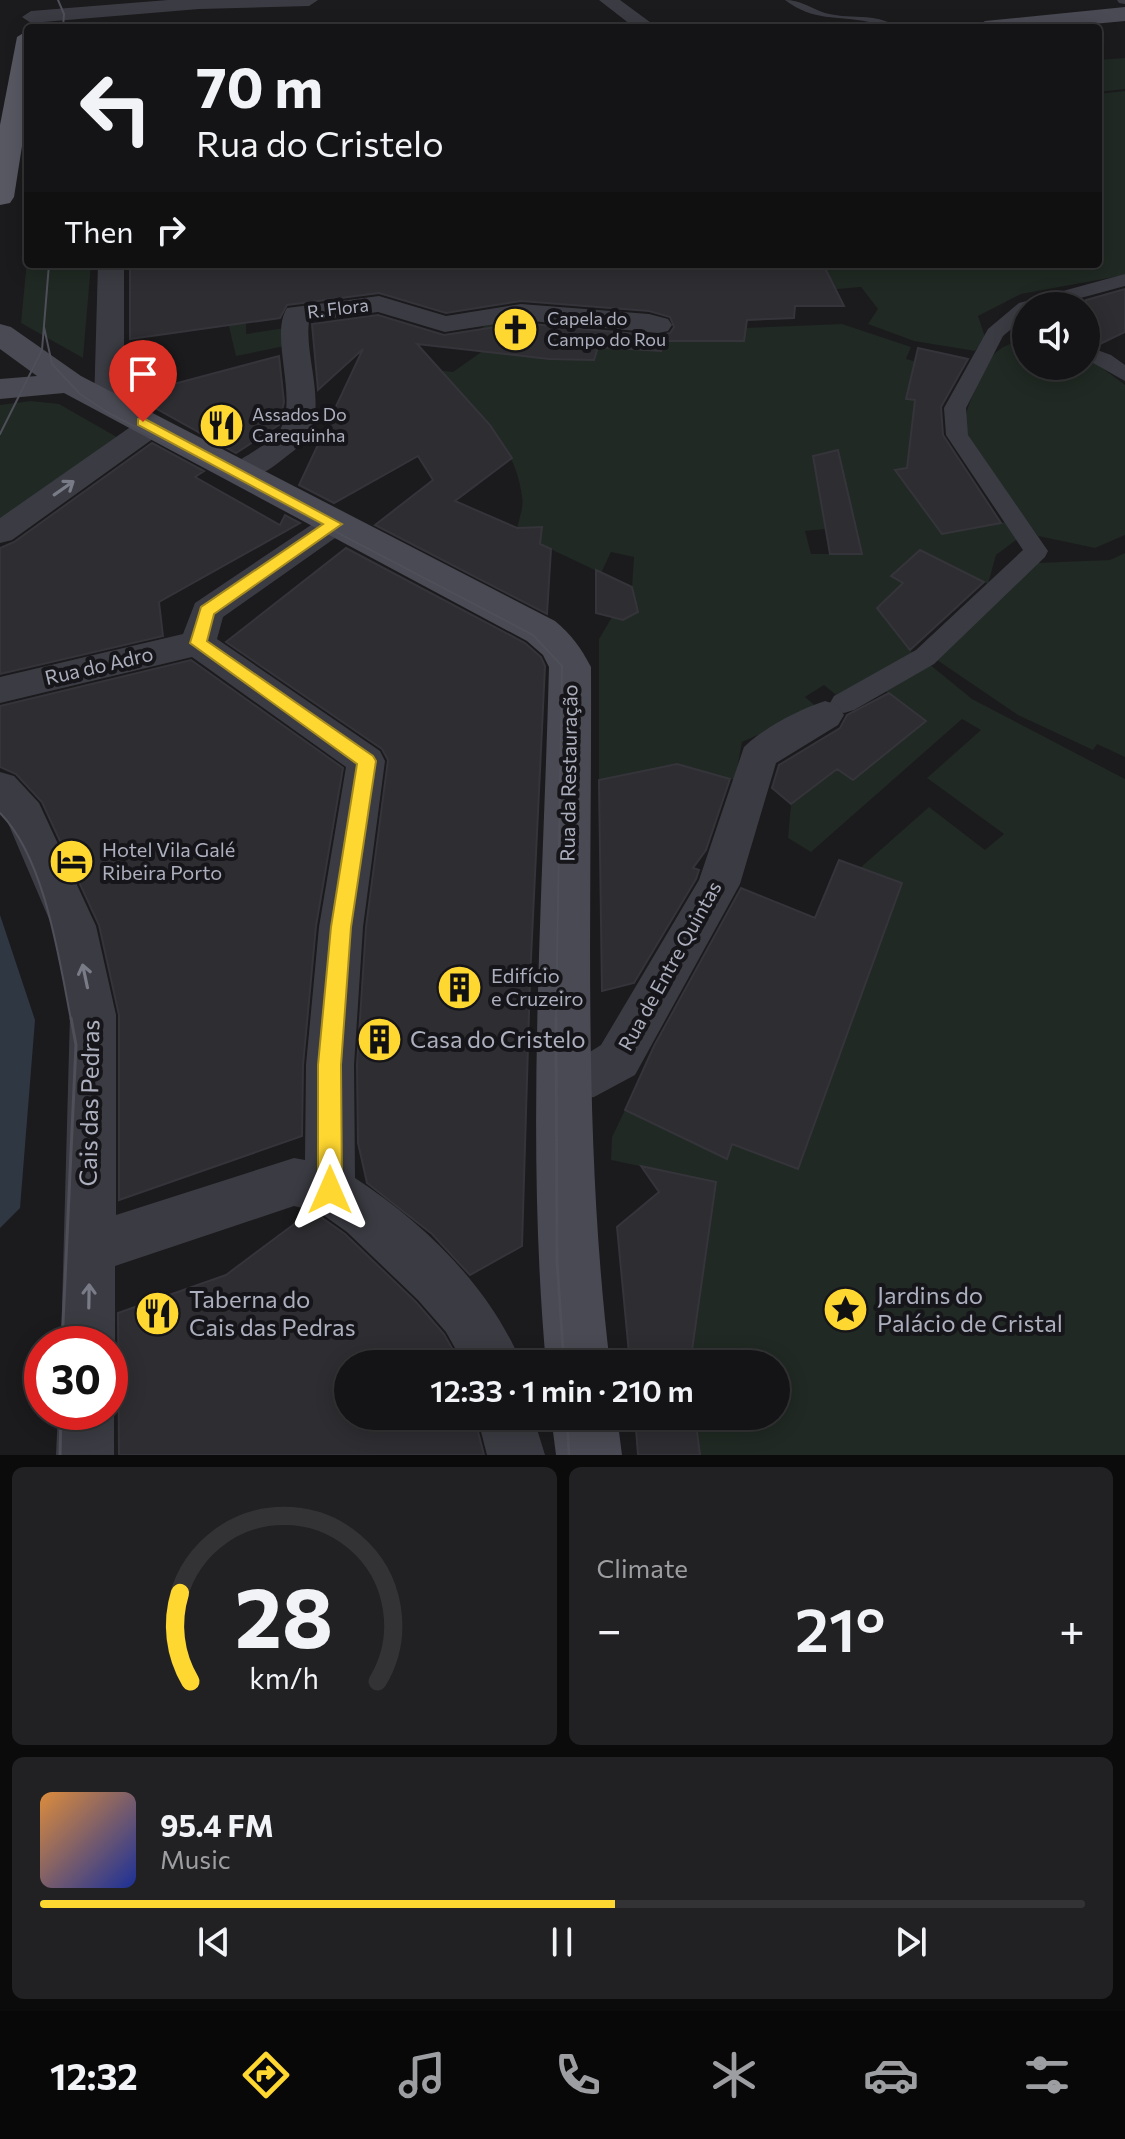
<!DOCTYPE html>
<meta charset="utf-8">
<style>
:root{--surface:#141416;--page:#212123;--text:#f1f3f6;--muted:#9d9ea1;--line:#333335;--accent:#ffd731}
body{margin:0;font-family:Commissioner,sans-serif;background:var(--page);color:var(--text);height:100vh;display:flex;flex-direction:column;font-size:30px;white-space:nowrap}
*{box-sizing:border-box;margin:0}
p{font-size:26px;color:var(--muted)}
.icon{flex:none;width:44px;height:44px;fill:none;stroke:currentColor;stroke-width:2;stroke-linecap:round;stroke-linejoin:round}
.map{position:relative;height:1455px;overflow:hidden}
.panel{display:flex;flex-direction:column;gap:12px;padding:12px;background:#0b0b0c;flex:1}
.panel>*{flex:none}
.guide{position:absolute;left:24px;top:24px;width:1078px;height:244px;border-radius:8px;box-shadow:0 4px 20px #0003,0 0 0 2px var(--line);background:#141416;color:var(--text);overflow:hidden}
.fabs{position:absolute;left:1012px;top:292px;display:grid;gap:16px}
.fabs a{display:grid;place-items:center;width:88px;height:88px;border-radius:50%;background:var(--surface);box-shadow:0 4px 20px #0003,0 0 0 2px var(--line);font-size:40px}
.speed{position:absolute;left:24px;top:1326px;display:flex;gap:16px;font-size:40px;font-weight:700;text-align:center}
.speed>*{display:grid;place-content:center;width:104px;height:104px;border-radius:50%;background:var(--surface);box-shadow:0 4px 20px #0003,0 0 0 2px var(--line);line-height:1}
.speed .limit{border:12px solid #d22;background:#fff;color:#111}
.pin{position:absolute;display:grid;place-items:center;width:68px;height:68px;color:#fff;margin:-82px -34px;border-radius:50% 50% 50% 0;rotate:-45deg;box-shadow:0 0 8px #0007}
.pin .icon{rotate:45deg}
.me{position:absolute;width:88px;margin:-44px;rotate:0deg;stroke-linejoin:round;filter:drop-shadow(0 0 6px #0008)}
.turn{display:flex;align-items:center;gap:28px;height:168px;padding:0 40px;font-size:36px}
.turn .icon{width:104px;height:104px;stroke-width:2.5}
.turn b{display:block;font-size:56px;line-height:68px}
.then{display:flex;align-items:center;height:76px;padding:0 40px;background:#0003;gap:16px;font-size:30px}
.big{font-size:60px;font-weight:600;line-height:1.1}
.panel .widget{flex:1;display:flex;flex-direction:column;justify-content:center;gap:12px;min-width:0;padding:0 28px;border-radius:12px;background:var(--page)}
.panel .dial{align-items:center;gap:0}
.dial svg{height:208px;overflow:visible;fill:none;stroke:var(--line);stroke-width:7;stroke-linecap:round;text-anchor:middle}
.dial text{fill:var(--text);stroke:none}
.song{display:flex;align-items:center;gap:24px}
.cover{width:96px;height:96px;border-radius:12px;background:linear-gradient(135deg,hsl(30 70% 55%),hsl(230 70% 35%))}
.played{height:8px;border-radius:4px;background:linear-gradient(90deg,var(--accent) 55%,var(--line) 55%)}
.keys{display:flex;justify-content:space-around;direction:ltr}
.heat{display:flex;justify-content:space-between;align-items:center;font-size:44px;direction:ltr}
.panel .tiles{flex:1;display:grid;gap:12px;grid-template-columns:1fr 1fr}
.widget:last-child{grid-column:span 2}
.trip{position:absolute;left:334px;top:1350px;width:456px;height:80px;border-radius:40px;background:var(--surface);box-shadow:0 4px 20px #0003,0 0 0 2px var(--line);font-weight:600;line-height:80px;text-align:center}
.dock{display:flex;height:128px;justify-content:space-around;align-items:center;background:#080809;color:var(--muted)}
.dock .icon{width:56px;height:56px}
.dock .current{color:var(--accent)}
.dock b{font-size:36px;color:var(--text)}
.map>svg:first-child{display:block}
.green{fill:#202923;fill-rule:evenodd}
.water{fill:#2f3743}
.building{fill:#2e2e32;stroke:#35343a;stroke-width:2}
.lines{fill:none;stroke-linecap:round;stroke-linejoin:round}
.service{fill:#3b3b43;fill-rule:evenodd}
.pedestrian{fill:#3b3b43;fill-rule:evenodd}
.minor{fill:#3b3b43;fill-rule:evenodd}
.secondary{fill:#494a53;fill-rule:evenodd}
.primary{fill:#575862;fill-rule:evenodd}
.tram-far1{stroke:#4e4f58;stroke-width:2}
.tram{stroke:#4e4f58;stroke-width:3}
.oneway{stroke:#797b87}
.route{fill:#ffd731;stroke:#a68c20;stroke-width:2}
.labels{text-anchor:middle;stroke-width:8;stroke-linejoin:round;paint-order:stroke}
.far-street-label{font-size:18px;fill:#acafbe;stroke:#161519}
.far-poi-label{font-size:18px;fill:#acafbe;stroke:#161519;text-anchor:start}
.street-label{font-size:20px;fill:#acafbe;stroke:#161519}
.poi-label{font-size:20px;fill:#acafbe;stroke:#161519;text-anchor:start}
.near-poi-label{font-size:24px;fill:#acafbe;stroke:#161519;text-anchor:start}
.near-street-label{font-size:24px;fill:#acafbe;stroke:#161519}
</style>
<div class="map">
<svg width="1125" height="1455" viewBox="0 0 1125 1455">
<rect width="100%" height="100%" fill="#1b1b1d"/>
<path class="green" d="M1125,58V89L1098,92V60Z
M1125,91V275L1021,294L978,316L985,337L975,351L914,341L868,324L878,309L861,287L791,293L777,264H1098V94Z
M28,250V264H91L83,358L21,323Z
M246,311V334L285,328V346L236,356L226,314Z
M490,322H506L502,335L519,356L593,360L598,347L661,351L664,341H744L746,328L842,324L911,347L906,359L918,362L906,399L915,400L914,436L925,464L895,471L942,534L1011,521L1020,537L996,555L988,584L958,569L892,626L913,654L836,695L824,685L805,697L818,708L742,742L735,780L677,764L599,780V639L612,617L623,620L638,612L632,587L634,557L611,552L601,573L540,544L542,527L517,528C519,519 524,507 522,497C515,439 470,402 427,369L453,372L487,348L466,339ZM822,505L850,506L862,554H811L805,531L826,529Z
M1026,341V366H1086V356L1125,385V535L1095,548L1038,536C1019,509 974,459 966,429C962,413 976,390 981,376C990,354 1002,343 1026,341Z
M31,401L59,404L122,440L0,523V405Z
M1125,553V757L1097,744L1093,750L1018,715L934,658L1036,563L1110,560Z
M928,663L972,699L1125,779V1455H700L695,1416H776V1364H690L715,1182L611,1160L612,1137L625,1110L727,1158L732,1144L798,1169L902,884L860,868L929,807L985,850L1004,834L927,778L981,730L962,719L811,852L788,838L791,804L837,769L925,720L884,690Z"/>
<path class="water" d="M0,915L35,1020L20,1208L0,1228Z"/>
<path class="building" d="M130,264H823L844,306H795L794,318L747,320L744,341H664L661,351L598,347L594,360L549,359L417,344L490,425L512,458L455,501L517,528L542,527L540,544L551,549L547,614L375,525L433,480L418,456L334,503L299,485L363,349L318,390L312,324L378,315L444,335L521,323L658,336L670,333L674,327L670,317L649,311L521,301L446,313L379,293L287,305L280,318L130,339Z
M1125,289V332L1096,346L1086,343V300Z
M918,348L968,359L941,407L943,435L1001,523L942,534L895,470L907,468L915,400L906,399Z
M279,356L284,402L279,425L236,453L132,395Z
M152,443L204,471L195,477L280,525L285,515L300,523L159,602L163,636L0,674V548L14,542Z
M838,450L862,554H830L813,456Z
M346,548L525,643L541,657L545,666L530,979L522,1246L470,1275L432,1234L367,1183L358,1143L357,1065L366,927L388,760L382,749L226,642Z
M920,550L984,582L910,650L877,608L903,583L891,576Z
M596,570L632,587L638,612L623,620L596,613Z
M191,660L343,768L316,926L303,1065L302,1136L119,1200V1015L99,925L42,802L16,774L0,767V706Z
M889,693L926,721L853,780L837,769L791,804L772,788L779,765L840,728L847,715Z
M677,764L730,779L706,850L693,868L699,870L696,879L634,983L602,991L599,780Z
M839,860L902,883L798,1169L732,1144L727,1159L625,1110L654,1046L741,888L815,918Z
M641,1166L716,1182L690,1364H630L617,1227L659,1192Z
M309,1213L318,1215L345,1234L416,1302L444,1334L461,1364H348V1416H474L484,1455H119L118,1313L226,1275Z
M635,1416H695L700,1455H638Z"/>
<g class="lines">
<path class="service" d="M785,0C800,0 809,7 822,12C848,21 875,11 899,28C887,28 880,24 869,22C836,15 814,22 785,0Z"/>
<path class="pedestrian" d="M1117,0H1125V4L1119,3Z
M1125,274V286L1051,306H1026V317L1003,336L966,408L968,435L1048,551L1045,557L934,664L854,710L844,713L834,710L830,703L834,696L916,650L1023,550L946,435L944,408L988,329L1019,303Z
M1086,346L1111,355L1125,365V381L1086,359Z"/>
<path class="minor" d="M168,0H318L309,6L199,9L31,23L22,17L31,11Z
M599,0H620L658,28H635Z
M98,264H124V405L119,411L109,414L99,411L94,405Z
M379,296L446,316L521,304L649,314L668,319L672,325L668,331L658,333L521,320L445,332L378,312L309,321C304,359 329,407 305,442C284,457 257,486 230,480L225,473L230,466C242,458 274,441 280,430C299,399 269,336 287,308Z
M150,418L161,421L165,427L161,433L12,540L0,543V518L139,421Z
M334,514L345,517L350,524L345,531L223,617L217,639L380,751L385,761L363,927L354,1065L355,1178C425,1224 489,1286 522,1364H464L446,1332L418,1300L347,1232L319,1212L294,1206L115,1266V1344L110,1357V1344H61L70,1015L52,926L8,823L0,813V772L14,776L39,803L96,926L116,1015V1215L294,1158L305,1160L306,1065L319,927L346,767L192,657L0,703V677L183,634L195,603L323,517Z
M825,701L838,705L844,715L838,725L776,763L740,884L635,1075L594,1097L565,1102L548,1095L541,1080L548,1065L585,1055L601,1045L699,880L744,747C765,727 798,710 825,701Z
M110,1402L114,1412V1455H56L58,1412H110Z
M477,1416H533L545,1455H487Z"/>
<path class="secondary" d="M1125,7V21L1051,28H974L985,21Z
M0,324L11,327L81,376L555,621C572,635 581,648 591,667C592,899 582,1134 610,1364H546C525,1133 543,899 549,667L543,655L527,641L64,393L0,399V379L37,376L0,349Z
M551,1416H617L622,1455H556Z"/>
<path class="primary" d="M28,30V108L14,197L10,203L0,205V125L17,37Z"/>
<path class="tram-far1" d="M58,0L64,14L63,28
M44,327L52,364L80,394L107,412L533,635L562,666L556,1020
M0,434L42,350L49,264
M0,813C45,858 59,959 71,1020"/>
<path class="tram" d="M556,1018L557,1261L564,1364
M62,1344L76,1045L71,1018
M567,1416L569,1455
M60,1455L61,1412"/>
</g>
<defs><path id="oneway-shaft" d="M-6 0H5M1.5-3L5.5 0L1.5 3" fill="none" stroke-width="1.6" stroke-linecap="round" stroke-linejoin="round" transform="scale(2)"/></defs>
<g class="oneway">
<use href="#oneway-shaft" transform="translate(64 488) rotate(-35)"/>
<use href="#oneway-shaft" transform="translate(85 976) rotate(-102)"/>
<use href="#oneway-shaft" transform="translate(89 1296) rotate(-89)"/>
</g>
<path class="route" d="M143,418L342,524L214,614L207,641L373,756L376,761L351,927L341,1065L342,1190L339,1199L330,1202L322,1199L318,1190V1065L331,927L357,764L190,643L201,607L323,524L138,425V419Z"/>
<defs>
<symbol id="church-disc" viewBox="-11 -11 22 22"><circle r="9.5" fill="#ffd731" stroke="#161519"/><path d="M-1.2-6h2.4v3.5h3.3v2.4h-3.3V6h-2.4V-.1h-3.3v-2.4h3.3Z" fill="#111"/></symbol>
<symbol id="restaurant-disc" viewBox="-11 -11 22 22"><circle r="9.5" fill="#ffd731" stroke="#161519"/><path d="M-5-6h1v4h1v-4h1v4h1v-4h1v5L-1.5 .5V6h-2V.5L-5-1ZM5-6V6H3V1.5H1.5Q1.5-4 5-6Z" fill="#111"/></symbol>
<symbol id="hotel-disc" viewBox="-11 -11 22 22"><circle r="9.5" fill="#ffd731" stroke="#161519"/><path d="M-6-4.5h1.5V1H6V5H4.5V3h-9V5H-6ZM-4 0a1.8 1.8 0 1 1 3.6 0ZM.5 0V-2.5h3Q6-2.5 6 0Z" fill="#111"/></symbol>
<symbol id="building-disc" viewBox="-11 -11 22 22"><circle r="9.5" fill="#ffd731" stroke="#161519"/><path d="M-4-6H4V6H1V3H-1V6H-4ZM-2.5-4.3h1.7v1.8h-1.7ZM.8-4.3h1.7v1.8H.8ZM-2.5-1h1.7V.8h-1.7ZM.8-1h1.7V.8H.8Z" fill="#111"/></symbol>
<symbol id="sight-disc" viewBox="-11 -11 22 22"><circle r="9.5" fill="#ffd731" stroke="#161519"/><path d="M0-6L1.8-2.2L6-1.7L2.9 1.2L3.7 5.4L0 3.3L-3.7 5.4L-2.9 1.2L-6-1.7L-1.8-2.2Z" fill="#111"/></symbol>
</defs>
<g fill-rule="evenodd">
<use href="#church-disc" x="490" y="304" width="51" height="51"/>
<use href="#restaurant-disc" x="196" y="400" width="51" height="51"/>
<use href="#hotel-disc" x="46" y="836" width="51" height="51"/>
<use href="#building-disc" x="434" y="962" width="51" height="51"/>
<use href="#building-disc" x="354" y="1014" width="51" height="51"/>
<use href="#sight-disc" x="820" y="1284" width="51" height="51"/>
<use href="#restaurant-disc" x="132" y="1288" width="51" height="51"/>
</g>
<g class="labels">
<g class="far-street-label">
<text transform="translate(338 309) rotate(-7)" y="6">R. Flora</text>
</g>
<g class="far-poi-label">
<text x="547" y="325">Capela do<tspan x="547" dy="21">Campo do Rou</tspan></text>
<text x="252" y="421">Assados Do<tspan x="252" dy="21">Carequinha</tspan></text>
</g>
<g class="street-label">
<text transform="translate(99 666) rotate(-13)" y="7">Rua do Adro</text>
<text transform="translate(569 773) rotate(-89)" y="7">Rua da Restauração</text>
<text transform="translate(670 966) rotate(-61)" y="7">Rua de Entre Quintas</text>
</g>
<g class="poi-label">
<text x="102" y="857">Hotel Vila Galé<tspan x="102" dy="23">Ribeira Porto</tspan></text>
<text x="491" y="983">Edifício<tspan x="491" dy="23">e Cruzeiro</tspan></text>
</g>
<g class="near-poi-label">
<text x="410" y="1048">Casa do Cristelo</text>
<text x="877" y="1304">Jardins do<tspan x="877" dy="28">Palácio de Cristal</tspan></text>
<text x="189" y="1308">Taberna do<tspan x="189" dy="28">Cais das Pedras</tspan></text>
</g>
<g class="near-street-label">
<text transform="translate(90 1103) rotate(-89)" y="8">Cais das Pedras</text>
</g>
</g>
</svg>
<div class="fabs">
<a><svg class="icon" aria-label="sound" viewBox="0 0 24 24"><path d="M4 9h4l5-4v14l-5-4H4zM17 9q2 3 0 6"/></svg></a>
</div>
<div class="speed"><div class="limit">30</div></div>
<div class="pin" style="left:143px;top:422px;background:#d93025"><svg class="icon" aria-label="arrive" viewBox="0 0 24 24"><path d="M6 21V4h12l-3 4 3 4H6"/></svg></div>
<svg class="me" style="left:330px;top:1190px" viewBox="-20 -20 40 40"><path d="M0-17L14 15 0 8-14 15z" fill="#ffd731" stroke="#fff" stroke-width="4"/></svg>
<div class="trip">12:33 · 1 min · 210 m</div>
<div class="guide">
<div class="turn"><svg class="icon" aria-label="left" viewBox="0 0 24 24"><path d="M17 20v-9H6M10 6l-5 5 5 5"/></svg><div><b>70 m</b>Rua do Cristelo</div></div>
<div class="then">Then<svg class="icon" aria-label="right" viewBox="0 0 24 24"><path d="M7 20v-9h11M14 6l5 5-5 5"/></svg></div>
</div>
</div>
<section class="panel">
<div class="tiles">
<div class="widget dial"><svg viewBox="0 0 100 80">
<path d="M14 69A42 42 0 1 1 86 69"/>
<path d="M14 69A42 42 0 0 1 10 35" stroke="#ffd731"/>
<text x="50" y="56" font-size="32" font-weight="700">28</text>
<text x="50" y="72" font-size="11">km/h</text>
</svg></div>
<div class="widget"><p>Climate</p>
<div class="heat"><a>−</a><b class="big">21°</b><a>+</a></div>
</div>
<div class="widget">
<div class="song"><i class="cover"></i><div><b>95.4 FM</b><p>Music</p></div></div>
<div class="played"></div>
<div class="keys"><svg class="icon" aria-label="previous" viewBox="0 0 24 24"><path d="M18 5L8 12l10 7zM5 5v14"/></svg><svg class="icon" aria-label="pause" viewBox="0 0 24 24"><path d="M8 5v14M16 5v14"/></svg><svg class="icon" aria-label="next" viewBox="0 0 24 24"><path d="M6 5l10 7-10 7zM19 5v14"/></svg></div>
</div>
</div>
</section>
<nav class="dock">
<b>12:32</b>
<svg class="icon current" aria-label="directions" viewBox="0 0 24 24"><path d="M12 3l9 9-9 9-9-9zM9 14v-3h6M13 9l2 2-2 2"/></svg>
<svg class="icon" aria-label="music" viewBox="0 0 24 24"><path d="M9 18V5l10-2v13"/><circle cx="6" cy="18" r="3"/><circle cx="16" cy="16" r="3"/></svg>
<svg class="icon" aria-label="phone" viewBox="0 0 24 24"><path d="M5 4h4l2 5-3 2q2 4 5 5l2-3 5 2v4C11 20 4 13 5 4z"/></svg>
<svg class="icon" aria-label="climate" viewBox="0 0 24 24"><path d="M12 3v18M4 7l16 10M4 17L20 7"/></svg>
<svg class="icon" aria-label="car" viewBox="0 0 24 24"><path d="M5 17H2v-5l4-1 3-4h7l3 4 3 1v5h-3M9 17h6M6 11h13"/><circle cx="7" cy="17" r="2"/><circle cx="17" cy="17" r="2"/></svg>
<svg class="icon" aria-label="filters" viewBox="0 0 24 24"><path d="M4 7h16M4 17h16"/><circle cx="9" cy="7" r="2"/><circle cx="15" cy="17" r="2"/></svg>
</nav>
